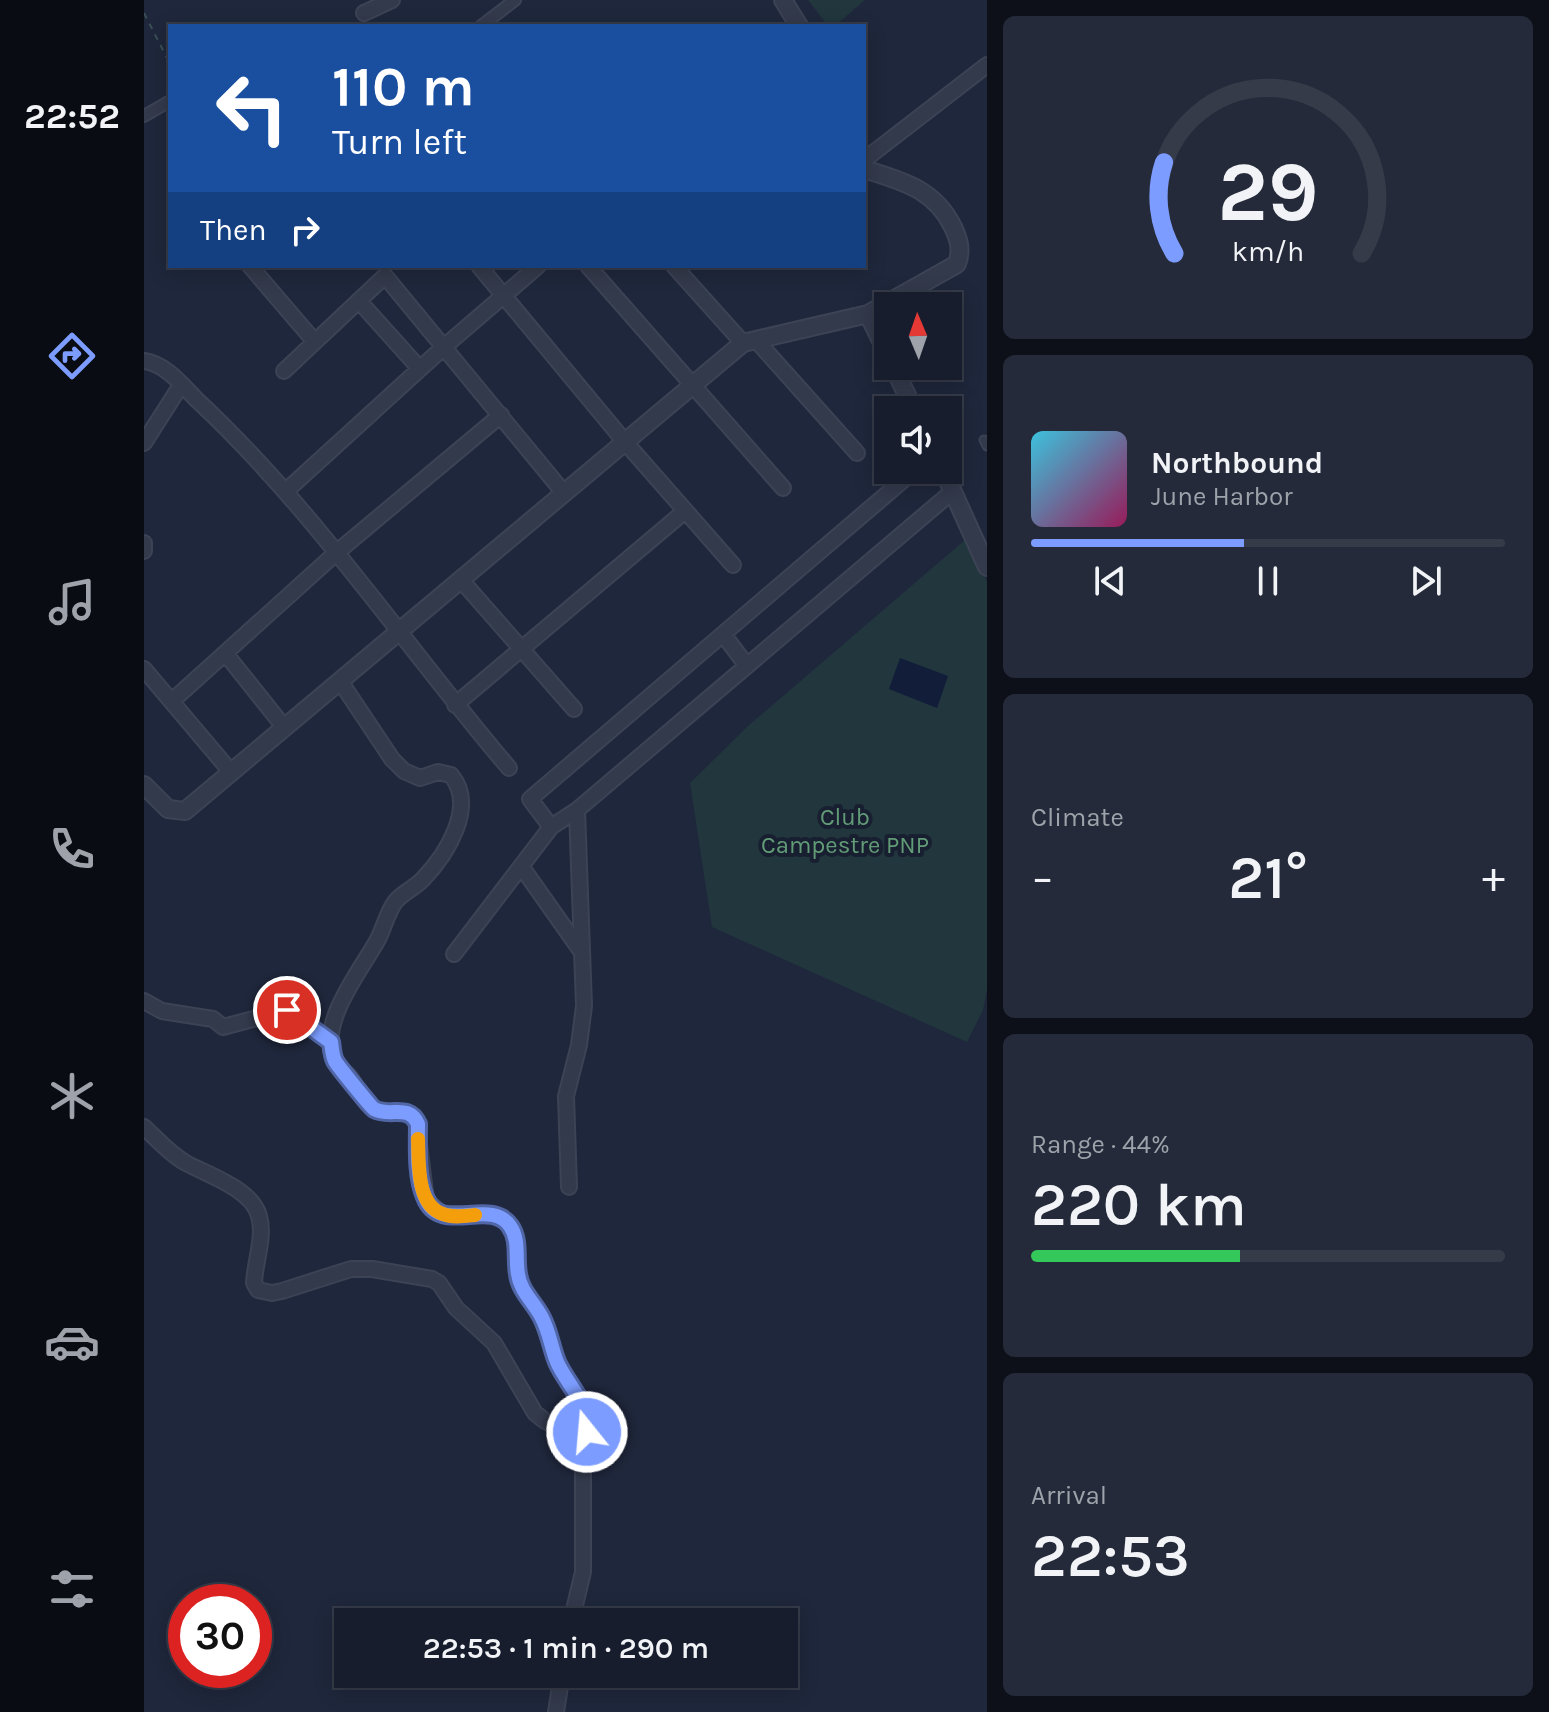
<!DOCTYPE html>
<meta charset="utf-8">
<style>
:root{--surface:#171d2d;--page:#242a39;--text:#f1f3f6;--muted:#9ea2aa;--line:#363b49;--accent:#7c9dff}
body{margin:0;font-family:Karla,sans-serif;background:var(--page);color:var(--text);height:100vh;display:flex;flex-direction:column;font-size:30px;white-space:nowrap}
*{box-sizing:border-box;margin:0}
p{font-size:26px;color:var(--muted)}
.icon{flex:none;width:44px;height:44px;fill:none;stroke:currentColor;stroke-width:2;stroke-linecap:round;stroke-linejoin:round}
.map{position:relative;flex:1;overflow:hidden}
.drawer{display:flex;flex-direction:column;gap:16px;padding:16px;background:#0d1019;width:562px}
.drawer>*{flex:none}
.guide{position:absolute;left:24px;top:24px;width:698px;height:244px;border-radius:0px;box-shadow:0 4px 20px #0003,0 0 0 2px var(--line);background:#1a4fa0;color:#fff;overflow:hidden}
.needle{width:52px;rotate:358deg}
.controls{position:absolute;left:730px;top:292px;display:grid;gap:16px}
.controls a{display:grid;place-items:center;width:88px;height:88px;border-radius:0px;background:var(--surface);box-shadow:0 4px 20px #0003,0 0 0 2px var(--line);font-size:40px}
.speed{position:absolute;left:24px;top:1584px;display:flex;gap:16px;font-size:40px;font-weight:700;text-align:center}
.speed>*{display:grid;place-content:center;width:104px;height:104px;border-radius:50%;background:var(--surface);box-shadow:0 4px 20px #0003,0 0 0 2px var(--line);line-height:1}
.speed .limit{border:12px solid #d22;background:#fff;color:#111}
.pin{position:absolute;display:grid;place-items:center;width:68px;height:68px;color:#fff;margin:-34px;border:4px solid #fff;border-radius:50%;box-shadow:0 2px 8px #0007}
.me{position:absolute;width:88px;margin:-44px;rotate:343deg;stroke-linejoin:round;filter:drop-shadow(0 0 6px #0008)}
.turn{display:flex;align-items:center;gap:28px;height:168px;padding:0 32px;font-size:36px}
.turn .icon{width:104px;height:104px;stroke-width:2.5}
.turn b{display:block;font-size:56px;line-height:68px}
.then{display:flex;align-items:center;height:76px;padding:0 32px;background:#0003;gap:16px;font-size:30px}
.big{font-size:60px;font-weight:600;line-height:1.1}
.drawer .tile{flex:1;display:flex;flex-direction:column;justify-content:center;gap:12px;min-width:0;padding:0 28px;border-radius:12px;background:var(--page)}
.drawer .dial{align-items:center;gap:0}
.dial svg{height:208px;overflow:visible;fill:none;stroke:var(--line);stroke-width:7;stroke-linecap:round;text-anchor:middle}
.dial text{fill:var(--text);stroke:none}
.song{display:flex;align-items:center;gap:24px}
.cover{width:96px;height:96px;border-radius:12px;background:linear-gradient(135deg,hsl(190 70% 55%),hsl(330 70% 35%))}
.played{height:8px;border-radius:4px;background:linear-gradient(90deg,var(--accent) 45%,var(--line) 45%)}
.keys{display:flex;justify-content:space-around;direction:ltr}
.heat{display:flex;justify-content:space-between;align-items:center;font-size:44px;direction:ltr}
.charge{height:12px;border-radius:6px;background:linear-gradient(90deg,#34c759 44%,var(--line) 0)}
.trip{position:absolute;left:190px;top:1608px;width:464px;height:80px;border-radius:0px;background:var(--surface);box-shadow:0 4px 20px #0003,0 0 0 2px var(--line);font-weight:600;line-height:80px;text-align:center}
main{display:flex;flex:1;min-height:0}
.menu{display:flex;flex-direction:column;width:144px;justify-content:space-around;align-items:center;background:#090c12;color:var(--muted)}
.menu .icon{width:56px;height:56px}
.menu .selected{color:var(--accent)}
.menu b{font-size:36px;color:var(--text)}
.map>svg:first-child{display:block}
.green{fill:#21363d}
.water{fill:#121d3a}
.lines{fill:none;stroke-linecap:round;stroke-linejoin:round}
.service-casing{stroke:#3c4355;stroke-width:11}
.pedestrian-casing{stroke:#3c4355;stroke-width:14}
.minor-casing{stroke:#3c4355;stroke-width:18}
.tertiary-casing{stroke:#3c4355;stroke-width:20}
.path{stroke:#3a4f55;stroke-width:2;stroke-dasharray:6 6;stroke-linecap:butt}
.service{stroke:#333a4c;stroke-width:7}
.pedestrian{stroke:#333a4c;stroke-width:10}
.minor{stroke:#333a4c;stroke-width:14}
.tertiary{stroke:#333a4c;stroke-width:16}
.route-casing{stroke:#5166a6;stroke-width:20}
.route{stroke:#7c9dff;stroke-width:14}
.slow{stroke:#f59e0b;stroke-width:14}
.labels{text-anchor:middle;stroke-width:8;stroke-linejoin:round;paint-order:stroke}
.park-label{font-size:24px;fill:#629c77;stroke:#181f30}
</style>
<main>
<nav class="menu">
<b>22:52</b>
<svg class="icon selected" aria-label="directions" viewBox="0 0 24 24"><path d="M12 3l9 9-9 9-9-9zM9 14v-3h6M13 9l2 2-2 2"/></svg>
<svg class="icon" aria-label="music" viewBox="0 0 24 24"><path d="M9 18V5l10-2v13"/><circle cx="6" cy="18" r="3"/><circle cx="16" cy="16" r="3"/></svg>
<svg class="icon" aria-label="phone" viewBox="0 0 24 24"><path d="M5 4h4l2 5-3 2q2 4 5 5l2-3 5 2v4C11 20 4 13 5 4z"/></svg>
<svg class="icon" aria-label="climate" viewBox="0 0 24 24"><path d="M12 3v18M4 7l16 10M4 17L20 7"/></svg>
<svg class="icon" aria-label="car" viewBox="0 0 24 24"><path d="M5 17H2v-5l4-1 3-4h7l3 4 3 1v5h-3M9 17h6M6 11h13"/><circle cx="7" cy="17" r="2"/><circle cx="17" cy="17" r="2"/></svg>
<svg class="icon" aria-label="filters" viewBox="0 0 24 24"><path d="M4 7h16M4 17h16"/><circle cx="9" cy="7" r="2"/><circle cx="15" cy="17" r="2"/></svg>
</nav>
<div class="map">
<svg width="843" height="1712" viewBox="0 0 843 1712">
<rect width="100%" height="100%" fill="#1f273c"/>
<path class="green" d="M664,0H721L691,26H684Z
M822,539L843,581V990L839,1010L823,1042L568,927L546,783L604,726Z"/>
<path class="water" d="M756,658L804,676L793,708L745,689Z"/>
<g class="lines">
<defs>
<path id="service" d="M840,440L843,446"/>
<path id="pedestrian" d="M337,26L371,0
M0,116L26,101"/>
<path id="minor" d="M220,13L248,0
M720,160L843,65
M106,266L171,342
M335,266L481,442L589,565
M444,266L639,488
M530,266L599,343
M215,301L276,369
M612,340L713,453
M0,361C22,364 38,385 53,400C171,510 261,646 365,768
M140,371L241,276L420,493
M0,443L37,385
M142,491L301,346L394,266
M0,543V551
M317,580L430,709
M579,634L603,666
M81,653L140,727
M0,669L87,772
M196,681L248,759L260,771L276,778L294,772L307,775C333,806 303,854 279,879C271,888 259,892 251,902C243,913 240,928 233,941C217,970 169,1029 193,1064C196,1069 202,1073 206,1077C214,1088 219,1104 232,1110C247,1117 260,1105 272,1120L282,1200L298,1214H349L360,1219L367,1227L371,1237L374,1273L378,1288L397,1316L413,1362L444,1414L445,1427L439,1455V1572L427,1622
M28,701L192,553L357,415
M311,705L541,511
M407,827L386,799L771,470
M377,866L437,951
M310,954L407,827L433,810
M0,1001L18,1011L69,1019L79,1027L143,1010L187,1042
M0,1127C13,1139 26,1154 42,1163C64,1175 108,1189 115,1216C121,1237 111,1261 110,1283L114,1290L128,1293L138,1291L207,1269H228L288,1279L295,1283L312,1308L350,1343L391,1413L401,1421L441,1441
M425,1187L422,1096L435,1045L440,1006L433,810L809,491
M331,1622L355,1619L396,1622
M412,1712L418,1674"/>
<path id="tertiary" d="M639,0L655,26
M724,314L744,355
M749,366L770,410
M799,470L843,567
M0,785L24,809L41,811L599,343L724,314L813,264C818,250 815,240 809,227C790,188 757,181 720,169"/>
</defs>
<use href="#service" class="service-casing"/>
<use href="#pedestrian" class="pedestrian-casing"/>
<use href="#minor" class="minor-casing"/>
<use href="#tertiary" class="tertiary-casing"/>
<path class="path" d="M0,13L26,64"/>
<use href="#service" class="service"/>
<use href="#pedestrian" class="pedestrian"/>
<use href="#minor" class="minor"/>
<use href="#tertiary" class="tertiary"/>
</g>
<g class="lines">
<defs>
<path id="route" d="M143,1010L187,1042C188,1048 188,1055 191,1061C193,1065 227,1107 230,1109C247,1118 264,1103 274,1124C274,1146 272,1176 281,1197C296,1236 346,1197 366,1226C376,1240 371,1258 374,1274C376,1291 389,1301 397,1316C405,1330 407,1347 413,1362C422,1383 450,1410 443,1432"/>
</defs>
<use href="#route" class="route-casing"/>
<use href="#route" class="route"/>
<path class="slow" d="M274,1139C275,1163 272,1205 299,1214C309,1218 321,1216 331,1215"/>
</g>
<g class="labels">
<g class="park-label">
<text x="701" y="825">Club<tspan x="701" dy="28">Campestre PNP</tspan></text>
</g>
</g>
</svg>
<div class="controls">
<a><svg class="needle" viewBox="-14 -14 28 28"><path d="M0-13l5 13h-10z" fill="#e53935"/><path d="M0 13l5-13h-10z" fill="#9ea2aa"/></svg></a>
<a><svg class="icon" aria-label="sound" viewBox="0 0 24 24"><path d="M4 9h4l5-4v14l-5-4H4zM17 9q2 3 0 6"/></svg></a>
</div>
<div class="speed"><div class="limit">30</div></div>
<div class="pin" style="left:143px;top:1010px;background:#d93025"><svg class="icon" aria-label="arrive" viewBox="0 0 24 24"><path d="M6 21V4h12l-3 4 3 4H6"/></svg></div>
<svg class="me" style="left:443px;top:1432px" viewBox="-20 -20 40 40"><circle r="17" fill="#7c9dff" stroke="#fff" stroke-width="3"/><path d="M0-11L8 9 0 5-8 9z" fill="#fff"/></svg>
<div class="trip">22:53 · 1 min · 290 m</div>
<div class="guide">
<div class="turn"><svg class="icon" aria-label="left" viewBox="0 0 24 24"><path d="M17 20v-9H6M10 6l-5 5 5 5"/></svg><div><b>110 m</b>Turn left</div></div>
<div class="then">Then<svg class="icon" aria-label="right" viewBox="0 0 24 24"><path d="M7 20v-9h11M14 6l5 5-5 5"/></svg></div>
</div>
</div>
<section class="drawer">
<div class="tile dial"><svg viewBox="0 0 100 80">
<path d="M14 69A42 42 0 1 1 86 69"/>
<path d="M14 69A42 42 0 0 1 10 34" stroke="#7c9dff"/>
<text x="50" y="56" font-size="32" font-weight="700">29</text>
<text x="50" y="72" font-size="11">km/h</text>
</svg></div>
<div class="tile">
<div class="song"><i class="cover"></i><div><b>Northbound</b><p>June Harbor</p></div></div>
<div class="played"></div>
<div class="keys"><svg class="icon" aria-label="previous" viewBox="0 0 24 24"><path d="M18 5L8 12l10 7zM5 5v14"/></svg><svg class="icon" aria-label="pause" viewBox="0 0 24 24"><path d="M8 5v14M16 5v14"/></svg><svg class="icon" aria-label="next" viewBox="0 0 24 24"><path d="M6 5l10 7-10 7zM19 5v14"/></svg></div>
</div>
<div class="tile"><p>Climate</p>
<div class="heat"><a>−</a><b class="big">21°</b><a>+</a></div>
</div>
<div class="tile"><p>Range · 44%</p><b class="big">220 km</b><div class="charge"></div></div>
<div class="tile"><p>Arrival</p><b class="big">22:53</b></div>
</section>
</main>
